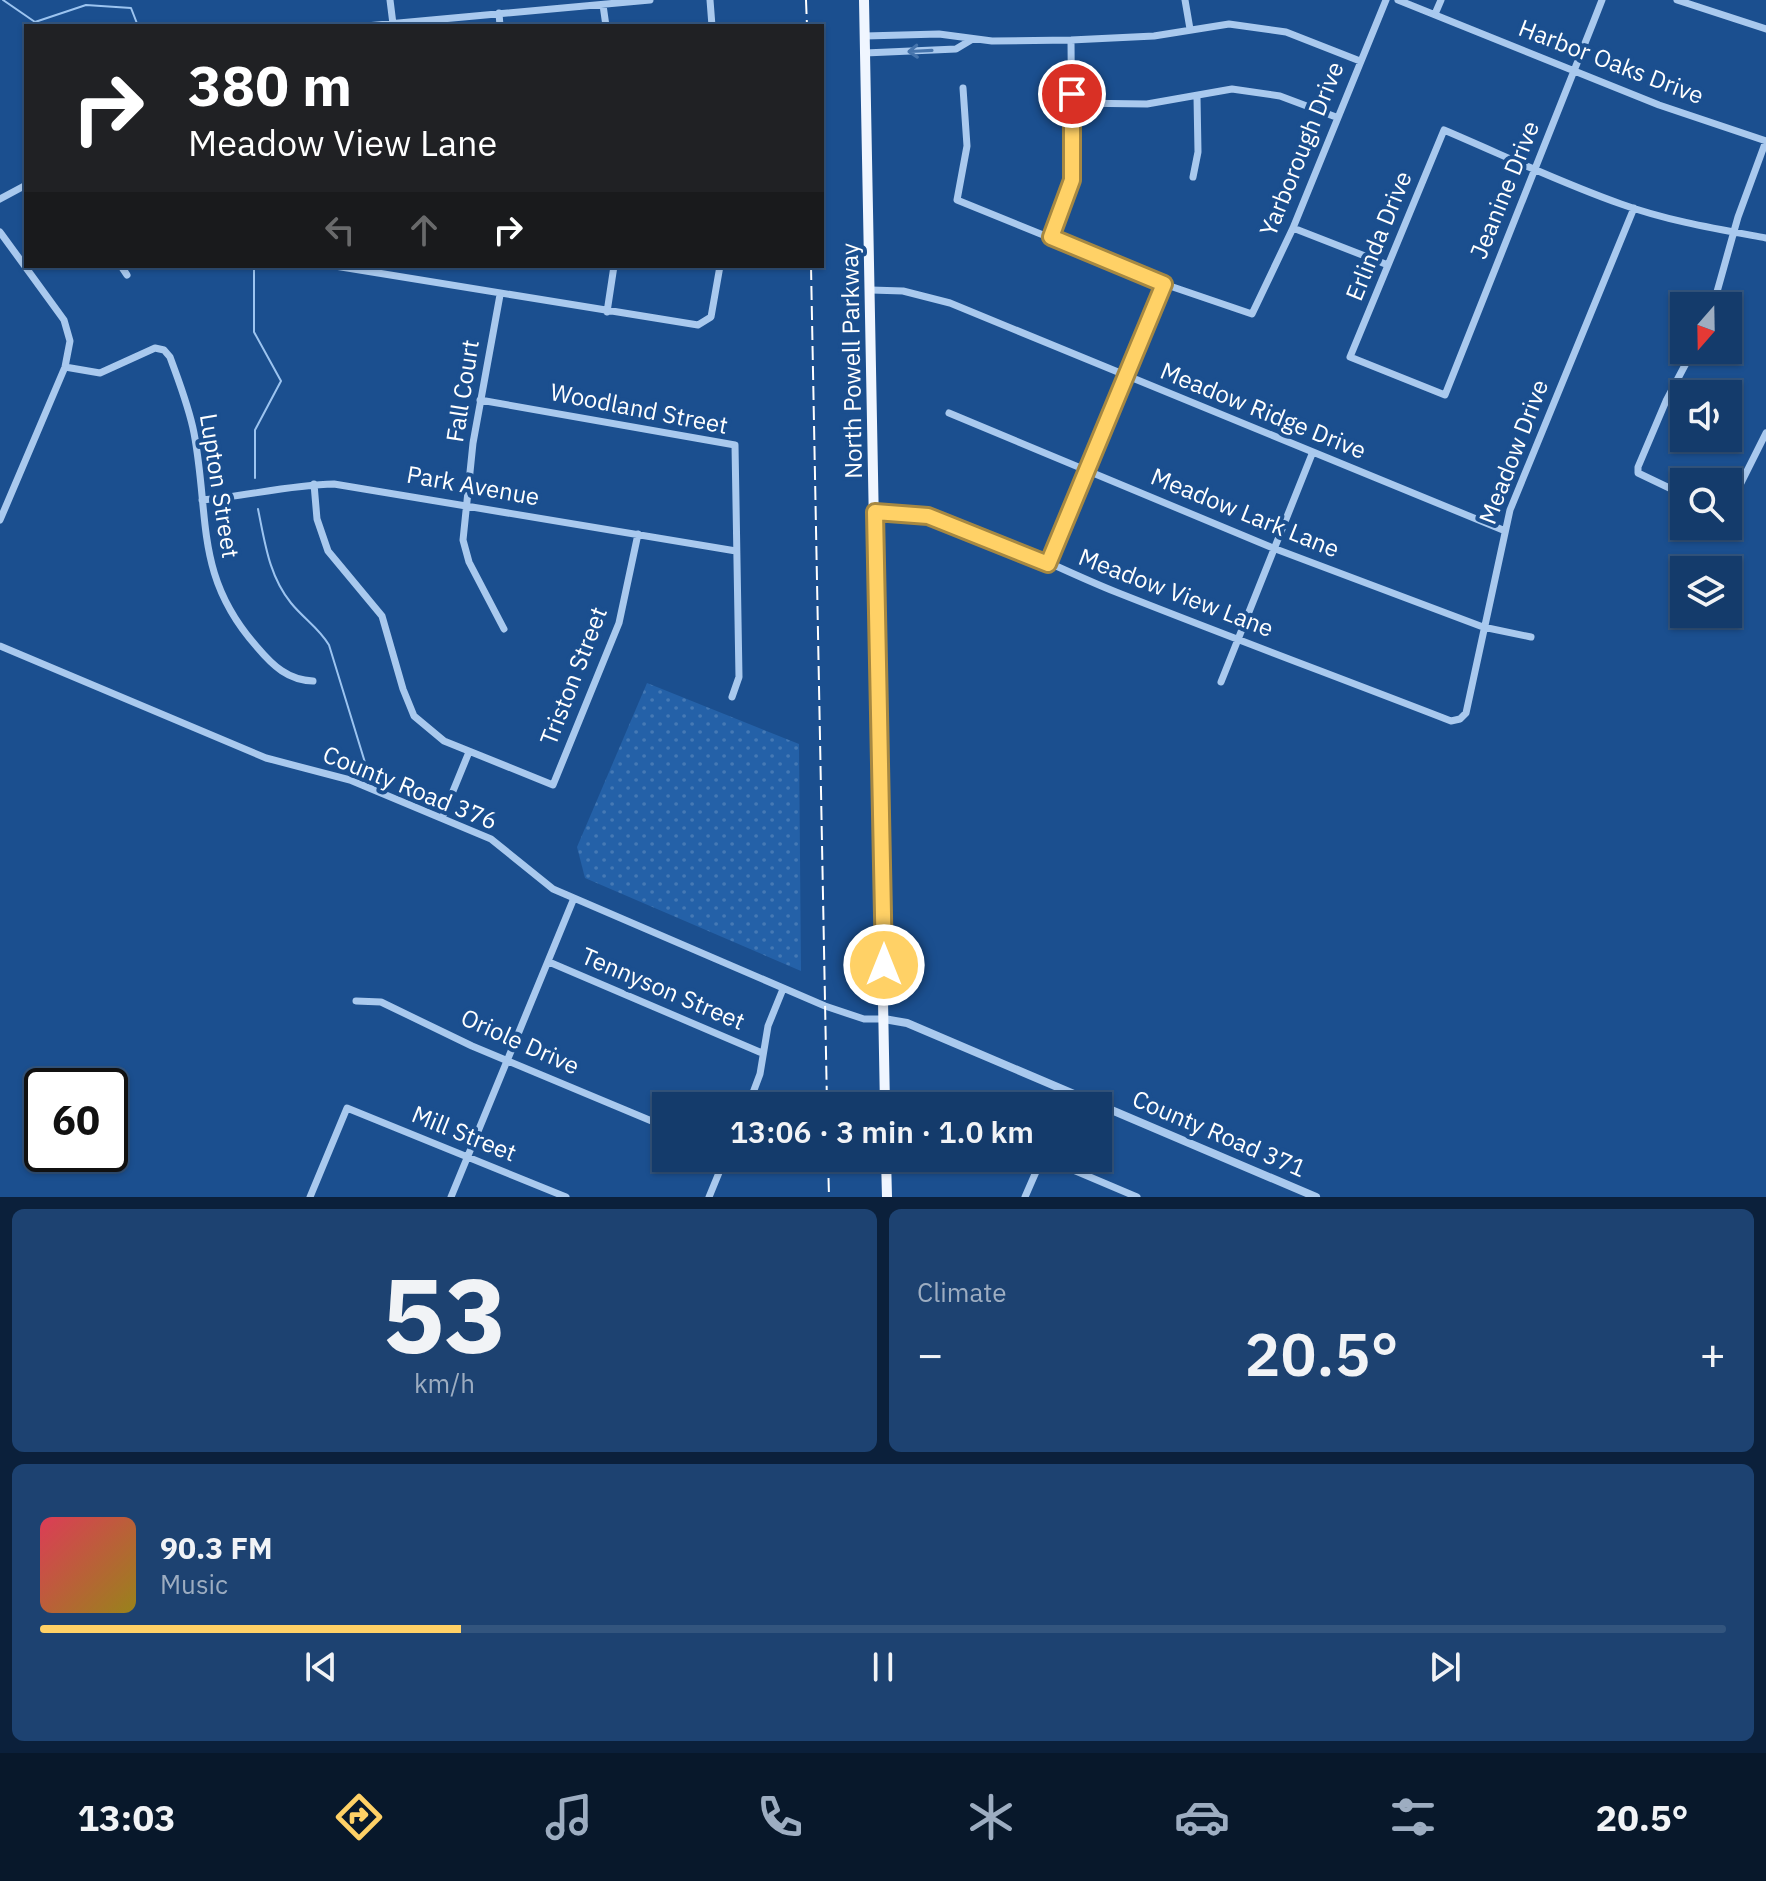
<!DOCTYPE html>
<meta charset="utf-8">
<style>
:root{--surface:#143b6b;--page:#1d4271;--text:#f1f3f6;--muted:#9dadc1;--line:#33557e;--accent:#ffd166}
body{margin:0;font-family:"IBM Plex Sans",sans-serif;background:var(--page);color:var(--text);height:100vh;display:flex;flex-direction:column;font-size:30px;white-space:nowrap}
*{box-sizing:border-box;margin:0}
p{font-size:26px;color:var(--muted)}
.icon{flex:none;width:44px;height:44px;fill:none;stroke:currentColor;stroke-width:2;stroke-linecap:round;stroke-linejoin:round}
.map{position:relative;height:1197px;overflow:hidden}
.drawer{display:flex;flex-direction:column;gap:12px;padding:12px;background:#0b203b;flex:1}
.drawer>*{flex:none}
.hud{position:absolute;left:24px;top:24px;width:800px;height:244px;border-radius:0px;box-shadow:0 2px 6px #0004,0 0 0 2px var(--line);background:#202124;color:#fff;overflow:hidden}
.needle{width:52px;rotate:200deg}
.buttons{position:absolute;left:1670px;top:292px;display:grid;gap:16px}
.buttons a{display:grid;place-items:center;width:72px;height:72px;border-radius:0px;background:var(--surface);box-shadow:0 2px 6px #0004,0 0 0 2px var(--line);font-size:40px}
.speed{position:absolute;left:24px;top:1068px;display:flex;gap:16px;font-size:40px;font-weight:700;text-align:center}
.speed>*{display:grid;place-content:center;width:104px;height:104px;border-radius:50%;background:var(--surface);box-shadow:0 2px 6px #0004,0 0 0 2px var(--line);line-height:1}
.speed .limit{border:4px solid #111;border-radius:12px;background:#fff;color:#111}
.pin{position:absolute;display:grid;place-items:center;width:68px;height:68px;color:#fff;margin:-34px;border:4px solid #fff;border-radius:50%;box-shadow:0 2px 8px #0007}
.me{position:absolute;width:88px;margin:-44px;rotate:0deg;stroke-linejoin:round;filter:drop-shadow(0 0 6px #0008)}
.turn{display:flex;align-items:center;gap:28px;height:168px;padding:0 32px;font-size:36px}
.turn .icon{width:104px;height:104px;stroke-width:2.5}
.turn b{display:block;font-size:56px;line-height:68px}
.lanes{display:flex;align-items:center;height:76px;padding:0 32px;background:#0003;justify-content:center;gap:40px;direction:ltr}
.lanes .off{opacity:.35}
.big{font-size:60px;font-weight:600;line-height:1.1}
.drawer .widget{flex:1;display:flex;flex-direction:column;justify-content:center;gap:12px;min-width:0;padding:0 28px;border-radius:12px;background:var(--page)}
.drawer .dial{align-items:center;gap:0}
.dial b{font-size:104px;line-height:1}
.song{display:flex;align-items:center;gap:24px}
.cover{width:96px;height:96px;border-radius:12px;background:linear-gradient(135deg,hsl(350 70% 55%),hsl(50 70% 35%))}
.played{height:8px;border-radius:4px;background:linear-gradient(90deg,var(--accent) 25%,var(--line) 25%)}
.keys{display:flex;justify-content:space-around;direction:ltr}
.heat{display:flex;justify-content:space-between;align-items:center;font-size:44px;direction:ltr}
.drawer .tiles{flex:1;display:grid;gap:12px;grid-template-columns:1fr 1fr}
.widget:last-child{grid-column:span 2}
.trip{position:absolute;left:652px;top:1092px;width:460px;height:80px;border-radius:0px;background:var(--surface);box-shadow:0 2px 6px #0004,0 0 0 2px var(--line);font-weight:600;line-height:80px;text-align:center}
.menu{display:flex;height:128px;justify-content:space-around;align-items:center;background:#08182b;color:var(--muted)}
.menu .icon{width:56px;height:56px}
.menu .selected{color:var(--accent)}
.menu b{font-size:36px;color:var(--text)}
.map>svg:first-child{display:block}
.grass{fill:url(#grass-dots)}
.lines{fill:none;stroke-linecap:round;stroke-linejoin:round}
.stream{stroke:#9cc4f0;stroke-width:2}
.minor{stroke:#a9c9ee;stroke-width:7}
.tertiary{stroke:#a9c9ee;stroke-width:8}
.primary{stroke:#f0f6ff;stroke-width:10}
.rail{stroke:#fff;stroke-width:2;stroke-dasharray:14 6;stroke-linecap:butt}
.oneway{stroke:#4674ac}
.route-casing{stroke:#a68842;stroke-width:20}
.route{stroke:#ffd166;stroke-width:14}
.labels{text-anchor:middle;stroke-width:8;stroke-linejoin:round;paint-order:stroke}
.street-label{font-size:24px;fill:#fff;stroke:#1b4f8f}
</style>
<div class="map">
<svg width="1766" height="1197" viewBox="0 0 1766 1197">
<defs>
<pattern id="grass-dots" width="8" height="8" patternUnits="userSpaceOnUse" patternTransform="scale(2)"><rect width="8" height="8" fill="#2461a8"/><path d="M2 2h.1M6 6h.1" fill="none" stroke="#4579b5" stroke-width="1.8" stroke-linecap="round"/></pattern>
</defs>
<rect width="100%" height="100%" fill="#1b4f8f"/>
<path class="grass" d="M647,683L799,744L801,971L585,878L577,847Z"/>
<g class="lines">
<path class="stream" d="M3,0L35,22L86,5L131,8L138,26
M254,266V332L281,381L255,430V478
M258,509C265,543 269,576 291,603C304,619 319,628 329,645L367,769"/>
<path class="minor" d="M390,0L393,24
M710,0L712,26
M1185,0L1190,29
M1398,0L1659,105L1766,141L1738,217L1713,306
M1602,0L1593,23L1445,395L1350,357L1444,130C1503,155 1561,183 1621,204C1668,221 1717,229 1766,238
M1677,0L1766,29
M603,5L606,26
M499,13L500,26
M1435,14L1441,0
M366,26L650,0
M865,36L939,34L992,41L1071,40L1154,36L1229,24L1286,32L1360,61
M865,53L956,49L971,40
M963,88L967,146L957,200L1164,284L1252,314L1293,228L1386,0
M1072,103L1147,104L1232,89L1280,96L1336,117
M1193,177L1198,152L1197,97
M0,199L26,185
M1293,228L1388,265
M0,232L64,320L70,341L65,367L0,520
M1051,237L1072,180L1071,40
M121,266L127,275
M335,266L698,325L711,317L720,266
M871,290L903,291L950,303L1503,530
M500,295L473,443L463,540L469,562L504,629
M607,312L614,266
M65,367L100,373L155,348L164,350L170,357C179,382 189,407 194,433C210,518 194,576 257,647C273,666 288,680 313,681
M480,400L735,445L739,677L732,697
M949,413L1273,548L1483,627L1531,637
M314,484L317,519L328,551L382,616L403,689L414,716L444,741L553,785L619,623L638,534
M1684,495L1638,473V467L1666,401L1693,350
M202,500C247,496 289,485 334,484L736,551
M1728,509L1766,433
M875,512C960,513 1038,561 1116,592C1227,636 1340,678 1451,721L1460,719L1466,713L1510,510L1634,208
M1048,564L1164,284
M0,646L266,758L350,780L491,839L553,889L825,1006L864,1019H884
M1221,682L1312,454
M442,818L469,752
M549,962L762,1053
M356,1001L381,1002L472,1046L666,1127
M748,1106L760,1074L768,1026L783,989
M1045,1158L1137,1197
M310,1197L347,1108L566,1197
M451,1197L574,898
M709,1197L725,1158
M1025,1197L1042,1158"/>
<path class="tertiary" d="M884,1019L907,1023L1316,1197"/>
<path class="primary" d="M864,0L885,1106
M886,1158L887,1197"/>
<path class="rail" d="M806,0L807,26
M811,266L827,1106
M828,1158L829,1197"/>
</g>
<defs><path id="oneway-shaft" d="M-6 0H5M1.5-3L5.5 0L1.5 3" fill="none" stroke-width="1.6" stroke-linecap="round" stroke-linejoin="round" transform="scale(2)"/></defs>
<use class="oneway" href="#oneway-shaft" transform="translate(920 51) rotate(177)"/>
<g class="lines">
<defs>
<path id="route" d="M884,965L875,512L928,516L1048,564L1164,284L1051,237L1072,180V94"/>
</defs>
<use href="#route" class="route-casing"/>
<use href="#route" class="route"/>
</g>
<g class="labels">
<g class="street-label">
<text transform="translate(1611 62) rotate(21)" y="8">Harbor Oaks Drive</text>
<text transform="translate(1302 149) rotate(-68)" y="8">Yarborough Drive</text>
<text transform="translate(1505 190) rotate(-68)" y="8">Jeanine Drive</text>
<text transform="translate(1379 236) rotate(-68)" y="8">Erlinda Drive</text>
<text transform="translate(852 361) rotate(-91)" y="8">North Powell Parkway</text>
<text transform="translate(463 391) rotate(-81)" y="8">Fall Court</text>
<text transform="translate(639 409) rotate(11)" y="8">Woodland Street</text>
<text transform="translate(1263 411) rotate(22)" y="8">Meadow Ridge Drive</text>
<text transform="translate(1514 452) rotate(-69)" y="8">Meadow Drive</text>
<text transform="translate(219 486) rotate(81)" y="8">Lupton Street</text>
<text transform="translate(473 486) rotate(10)" y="8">Park Avenue</text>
<text transform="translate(1245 513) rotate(22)" y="8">Meadow Lark Lane</text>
<text transform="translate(1176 593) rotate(21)" y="8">Meadow View Lane</text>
<text transform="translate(574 676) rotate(-69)" y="8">Triston Street</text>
<text transform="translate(410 788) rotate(22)" y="8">County Road 376</text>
<text transform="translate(663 989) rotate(23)" y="8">Tennyson Street</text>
<text transform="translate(520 1042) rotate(24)" y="8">Oriole Drive</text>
<text transform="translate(464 1134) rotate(22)" y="8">Mill Street</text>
<text transform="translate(1219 1134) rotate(23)" y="8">County Road 371</text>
</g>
</g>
</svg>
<div class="buttons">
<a><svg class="needle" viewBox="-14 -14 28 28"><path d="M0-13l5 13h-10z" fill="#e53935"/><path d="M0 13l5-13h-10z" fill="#9dadc1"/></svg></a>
<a><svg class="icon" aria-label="sound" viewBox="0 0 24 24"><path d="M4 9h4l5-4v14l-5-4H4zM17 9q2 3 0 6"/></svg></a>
<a><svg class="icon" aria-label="search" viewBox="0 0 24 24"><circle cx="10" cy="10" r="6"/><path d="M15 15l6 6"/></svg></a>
<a><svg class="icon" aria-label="layers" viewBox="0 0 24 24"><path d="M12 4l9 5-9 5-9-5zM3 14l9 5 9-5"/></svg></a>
</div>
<div class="speed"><div class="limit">60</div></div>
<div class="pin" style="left:1072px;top:94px;background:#d93025"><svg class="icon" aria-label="arrive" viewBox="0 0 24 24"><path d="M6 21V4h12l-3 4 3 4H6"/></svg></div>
<svg class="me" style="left:884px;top:965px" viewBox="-20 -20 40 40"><circle r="17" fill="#ffd166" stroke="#fff" stroke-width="3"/><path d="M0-11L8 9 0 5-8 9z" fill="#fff"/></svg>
<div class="trip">13:06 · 3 min · 1.0 km</div>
<div class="hud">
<div class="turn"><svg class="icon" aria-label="right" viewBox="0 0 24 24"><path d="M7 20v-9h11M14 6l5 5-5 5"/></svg><div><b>380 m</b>Meadow View Lane</div></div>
<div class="lanes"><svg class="icon off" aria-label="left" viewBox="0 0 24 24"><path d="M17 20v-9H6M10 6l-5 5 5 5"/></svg><svg class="icon off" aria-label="ahead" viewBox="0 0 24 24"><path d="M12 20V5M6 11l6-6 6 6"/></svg><svg class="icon" aria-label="right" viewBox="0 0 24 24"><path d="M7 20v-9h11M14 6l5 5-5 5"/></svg></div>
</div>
</div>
<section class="drawer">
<div class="tiles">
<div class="widget dial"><b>53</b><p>km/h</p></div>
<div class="widget"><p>Climate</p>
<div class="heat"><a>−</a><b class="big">20.5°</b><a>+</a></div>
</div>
<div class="widget">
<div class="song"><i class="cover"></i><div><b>90.3 FM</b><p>Music</p></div></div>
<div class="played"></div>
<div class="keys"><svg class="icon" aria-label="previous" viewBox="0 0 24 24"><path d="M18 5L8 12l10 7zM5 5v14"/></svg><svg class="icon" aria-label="pause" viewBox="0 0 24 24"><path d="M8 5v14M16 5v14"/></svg><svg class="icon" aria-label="next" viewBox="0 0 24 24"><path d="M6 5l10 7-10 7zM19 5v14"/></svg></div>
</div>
</div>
</section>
<nav class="menu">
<b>13:03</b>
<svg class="icon selected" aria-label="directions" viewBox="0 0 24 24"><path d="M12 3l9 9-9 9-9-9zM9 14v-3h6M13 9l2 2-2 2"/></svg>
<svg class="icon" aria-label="music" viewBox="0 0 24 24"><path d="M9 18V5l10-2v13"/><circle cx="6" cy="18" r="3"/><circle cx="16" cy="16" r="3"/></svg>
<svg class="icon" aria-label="phone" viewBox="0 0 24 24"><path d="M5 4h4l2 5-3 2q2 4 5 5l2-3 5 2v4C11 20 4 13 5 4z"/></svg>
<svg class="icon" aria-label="climate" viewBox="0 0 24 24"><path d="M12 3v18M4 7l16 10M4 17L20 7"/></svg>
<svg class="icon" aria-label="car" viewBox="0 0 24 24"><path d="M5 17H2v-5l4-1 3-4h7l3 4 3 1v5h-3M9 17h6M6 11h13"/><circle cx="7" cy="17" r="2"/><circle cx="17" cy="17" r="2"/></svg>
<svg class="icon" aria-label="filters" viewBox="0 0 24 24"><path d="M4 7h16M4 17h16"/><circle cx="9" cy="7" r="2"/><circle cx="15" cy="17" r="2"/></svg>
<b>20.5°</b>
</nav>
